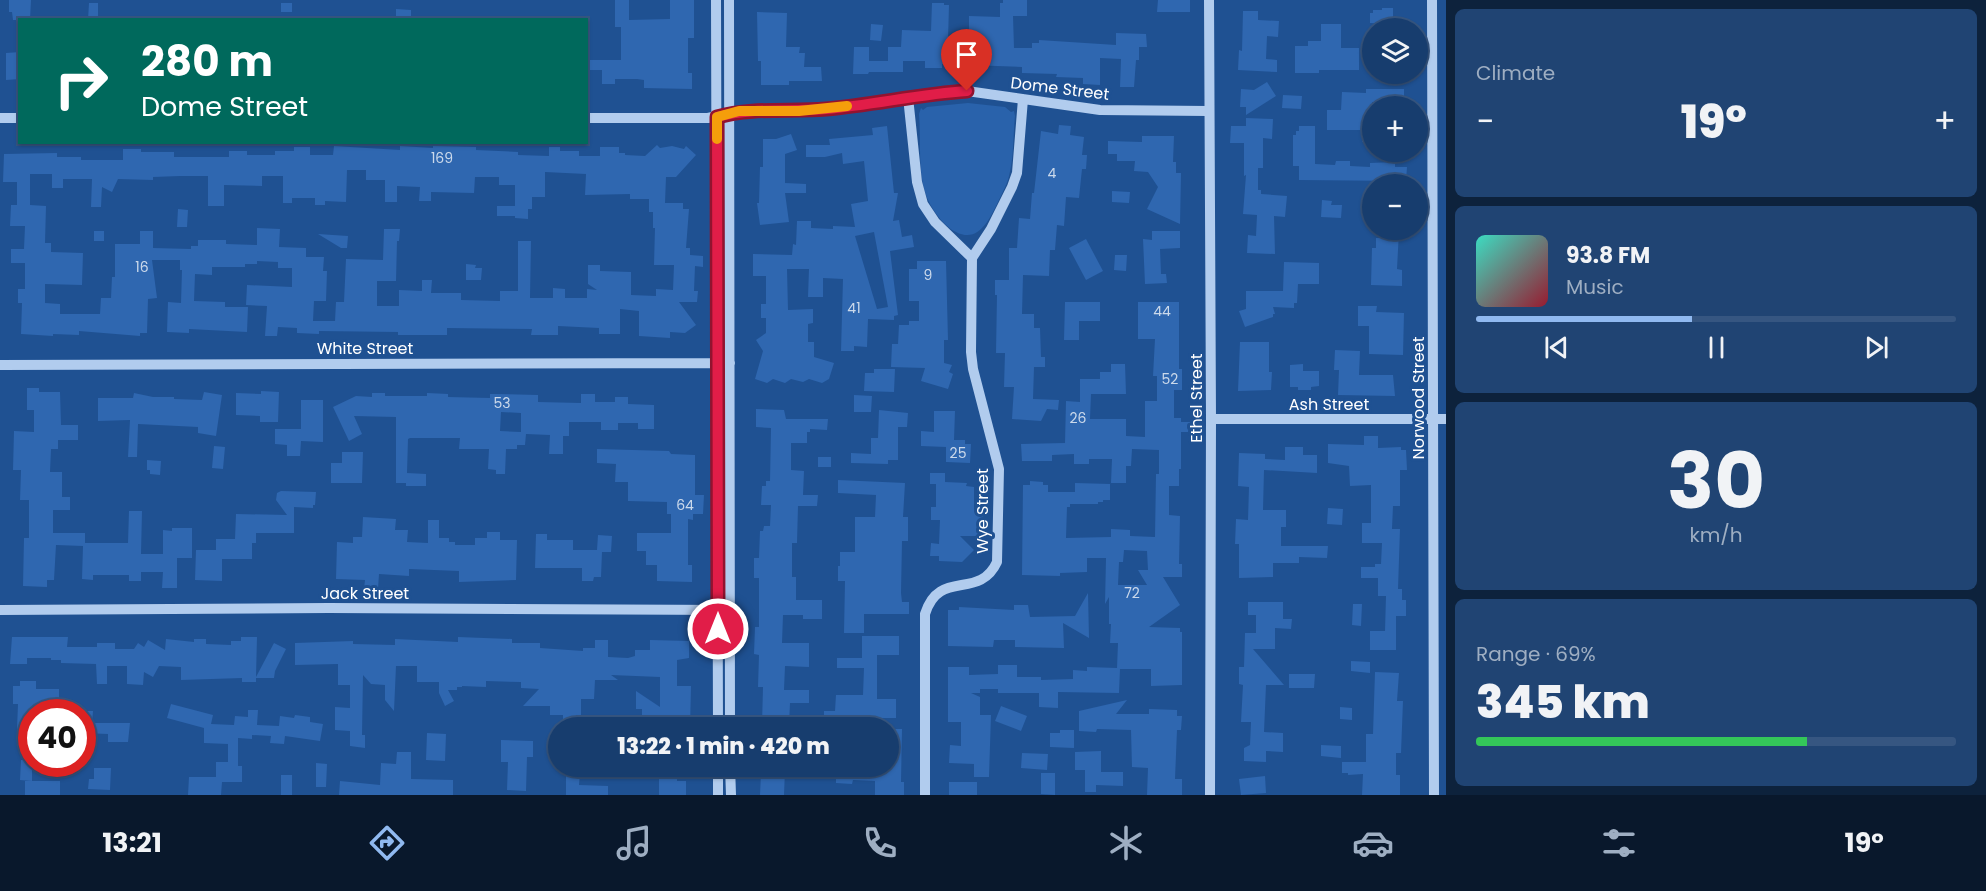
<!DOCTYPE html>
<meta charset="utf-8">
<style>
:root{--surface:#173d6e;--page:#204473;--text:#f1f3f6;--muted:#9eaec2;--line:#365681;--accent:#90b9f0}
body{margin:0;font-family:Poppins,sans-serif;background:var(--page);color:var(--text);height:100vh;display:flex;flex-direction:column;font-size:22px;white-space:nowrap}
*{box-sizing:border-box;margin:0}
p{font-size:20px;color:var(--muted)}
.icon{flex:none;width:33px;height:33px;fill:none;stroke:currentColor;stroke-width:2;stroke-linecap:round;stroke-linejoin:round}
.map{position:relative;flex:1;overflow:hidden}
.sheet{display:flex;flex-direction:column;gap:9px;padding:9px;background:#0d223c;width:540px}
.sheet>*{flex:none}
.hud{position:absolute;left:18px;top:18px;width:570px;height:126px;border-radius:0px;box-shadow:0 2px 4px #0004,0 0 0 2px var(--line);background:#00695c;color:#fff;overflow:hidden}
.tools{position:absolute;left:1362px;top:18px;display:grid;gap:12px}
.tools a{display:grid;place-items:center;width:66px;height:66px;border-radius:50%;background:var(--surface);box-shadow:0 2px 4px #0004,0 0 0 2px var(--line);font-size:30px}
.speed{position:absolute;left:18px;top:699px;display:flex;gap:12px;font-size:30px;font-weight:700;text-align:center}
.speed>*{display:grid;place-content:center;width:78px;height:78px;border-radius:50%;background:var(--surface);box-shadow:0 2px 4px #0004,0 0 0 2px var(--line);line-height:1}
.speed .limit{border:9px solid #d22;background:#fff;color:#111}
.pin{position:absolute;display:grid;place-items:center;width:51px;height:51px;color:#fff;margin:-62px -26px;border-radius:50% 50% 50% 0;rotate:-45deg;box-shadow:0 0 6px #0007}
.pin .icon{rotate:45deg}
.me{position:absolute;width:66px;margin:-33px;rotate:0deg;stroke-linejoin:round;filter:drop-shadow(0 0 4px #0008)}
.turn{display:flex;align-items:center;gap:21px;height:126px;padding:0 24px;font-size:27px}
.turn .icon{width:78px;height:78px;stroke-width:2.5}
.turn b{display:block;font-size:42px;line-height:51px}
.big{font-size:45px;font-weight:800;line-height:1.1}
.sheet .card{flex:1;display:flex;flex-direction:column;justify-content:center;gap:9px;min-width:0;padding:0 21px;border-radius:9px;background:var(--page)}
.sheet .dial{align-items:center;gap:0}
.dial b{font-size:78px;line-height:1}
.song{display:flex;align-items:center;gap:18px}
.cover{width:72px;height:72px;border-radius:9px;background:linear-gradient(135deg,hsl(170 70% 55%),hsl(350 70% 35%))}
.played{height:6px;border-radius:3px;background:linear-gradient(90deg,var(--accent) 45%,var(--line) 45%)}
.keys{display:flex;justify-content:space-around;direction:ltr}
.heat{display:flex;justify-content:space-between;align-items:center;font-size:33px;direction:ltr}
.charge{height:9px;border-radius:4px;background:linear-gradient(90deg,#34c759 69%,var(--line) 0)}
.trip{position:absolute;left:548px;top:717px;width:351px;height:60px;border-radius:30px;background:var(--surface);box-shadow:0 2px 4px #0004,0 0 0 2px var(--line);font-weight:800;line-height:60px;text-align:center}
.menu{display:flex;height:96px;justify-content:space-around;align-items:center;background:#09182c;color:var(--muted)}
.menu .icon{width:42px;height:42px}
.menu .on{color:var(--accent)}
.menu b{font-size:27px;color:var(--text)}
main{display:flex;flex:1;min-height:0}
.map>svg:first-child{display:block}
.green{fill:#2962ab}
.building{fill:#2f67b0;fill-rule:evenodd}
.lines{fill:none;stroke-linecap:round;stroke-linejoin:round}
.minor{stroke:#b1ccee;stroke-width:10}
.route-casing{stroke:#92132f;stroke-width:15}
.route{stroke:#e11d48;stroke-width:10}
.slow{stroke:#f59e0b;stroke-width:10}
.labels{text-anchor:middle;stroke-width:6;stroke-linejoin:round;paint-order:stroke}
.number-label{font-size:14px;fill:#cbd9eb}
.street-label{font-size:16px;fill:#fff;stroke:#1f5192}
</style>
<main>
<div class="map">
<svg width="1446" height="795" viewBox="0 0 1446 795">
<rect width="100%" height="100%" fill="#1f5192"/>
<path class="green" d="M968,103L1005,107L1011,112L1014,111L1015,116C1013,136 1014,157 1009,176C1007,185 1002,193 998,202C990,218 979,244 956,232C943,226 929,206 925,192C918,170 921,138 919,114L921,108L923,110L927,107Z"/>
<path class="building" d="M9,0H31L30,20H13L12,12H9Z
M615,0H629V20L670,19V0H694V38H688V73H692V89L644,88V80L637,79H615V84H602V70H586V60H621V27H615Z
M1003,0H1027V16H1013L1014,48H1032V43H1039V40L1116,45V33L1146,34L1147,47H1139V60H1136L1134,87H1120L1121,59L1100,58V85L1083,84V78L1056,77L1057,74L1022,73V67L942,64V68H925V61H903V72H869L868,74H853L854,47H869V61H888V47H901L902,30L931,31L932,3H944V5H949L948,40H969V16L1000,17V3H1003Z
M1158,0H1190V12H1157Z
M89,3H98V20H88Z
M281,3H292V12H281Z
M1382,8H1393V24L1370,23V13H1373V10H1382Z
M396,9L411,10V20H396Z
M1243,11H1258V20L1279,21L1278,37L1267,36L1266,59L1277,60V72L1238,70L1239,50L1242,51Z
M757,12L787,13L786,47H800L799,53H805L804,67H821L822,81H789V85H761V61H758Z
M871,24L883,25L881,41L870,40Z
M1321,24H1341V48H1359V70H1319V73H1295V46H1308V41H1321Z
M20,52V79L6,80V53Z
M1267,82L1276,96L1246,115V107H1240L1241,89L1254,90Z
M1366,89H1404V103L1372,102V142H1362V130H1327V110H1341L1342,92L1366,93Z
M1283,95L1302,96L1301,109L1282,108Z
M1246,118L1273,119L1272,139L1263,138V168H1258V190H1261V194L1287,196L1285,217L1274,216L1275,254L1247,253L1248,235L1256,236L1257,215L1243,214L1246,175L1244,176V143H1230L1231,126H1246Z
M1059,125L1071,126L1070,135L1084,137L1082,155H1087L1086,169H1082L1079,198L1066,197L1064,226L1057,225L1055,250H1050L1049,276L1023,275L1022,314H1034V328H1040L1041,357H1045V367H1034L1033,399L1059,400L1058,410L1047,409L1041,421L1012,419L1014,387H1004L1005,353H996L997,295H995V280H1009V248H1017L1019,218L1030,219L1032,193H1034L1041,131L1058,134Z
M887,126L894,193H898L893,221L899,220L902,237L912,235L914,247L890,251L898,315L894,316V320L868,319L867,347L854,346V351H841L843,279L823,278V297H808L809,269H787L788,310L813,309V323L808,324V342H814V357L834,363L829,379L822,383L809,379L803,382L791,379L785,383L773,379L767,383L755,379L763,351L756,340L766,333V318H761V304H766V276H753V254L792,255L793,244L796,245L797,221H811V228L833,229V226L855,227L851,204L868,201L864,161L843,164L842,153L825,157H806V145H830L829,139L873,135L872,128ZM874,232L888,307L877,309L855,236Z
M1299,126H1315V164L1335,165L1336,161H1350V166L1370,167V163L1395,162V167H1407L1406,181L1299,180V166H1293V135H1296V131H1299Z
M791,134L797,150L785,154V183L806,184V193H785L789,222L760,225L757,203H759L760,167H763V139H776Z
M1142,136H1174L1173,162H1176V173H1181L1180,224L1147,209L1158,187L1148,172L1134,171L1135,161H1117V154H1108V141L1142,142Z
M657,145L660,148L672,146L684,149L686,146L696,155L676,177H666L665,203H683V209H689L686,248H690V255L703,256V267L695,266L694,291H698L697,302H679L696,325L685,333L670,332V338L639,336V311L620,309V334H599V328L558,326V335H531L532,329L447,328V335H398V332L319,331V334L297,333V328L278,327L277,336H265L267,306L246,305L247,285L292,287V268H278V262L257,261V264H245V267H212V275L195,274L194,301L225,302V307H248L247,332L189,329V333L167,332L168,302L181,303L182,270H180V260H152L157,298L148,299L147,333H140V336L79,331V335L53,334V336L21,334L22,303H18V289H25V263H11V249H24L25,226H10L11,205H17V182H3L4,154L57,153V157H81V160H123V149H141V152H174V157H229V151H247V155H275V151H294V147H310V155H333L334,146L400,150V146L433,148V146L476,147V150L518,152V155L549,156V147H560V151H579V156H600V147H619V153H625V155L645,156ZM347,170H366V180H385V202H397V186L420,187L419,201H431V192L474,193L475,177H499V185H515V206H497V216H515V218L528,219V209H532V197H545V172L586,174L585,195L630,194V199H649V212H653V228H655L654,265H674L673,290L656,289V296L631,295V272L600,271V265H588V284L597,290L587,289V298H565V289L553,288V298H530L531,241H518V291H500V301L461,300V293H431L432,280H422V291L399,290V306H377V281H396L397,241H399L400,229H384L383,260L346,259L344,302H336L335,321H313L314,301H326L327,271H323L324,257H306V248L279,247L280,229L257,228V245L226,244V240H198V246H191V249L153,248V231H140V244H115V277H112L111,298H101L100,314H60V304L45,303V284L82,285L83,253L51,252V243H45L46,206L30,205V174H52V188H63V179H92L91,207H101L102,187L112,192L118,179L153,180V177L180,176H208V206H224V185L262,186V176H283V203H292V198H315V205H325V201L346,202Z
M1112,191L1130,192L1129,203L1112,202Z
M1322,200L1332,201L1331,205H1342L1341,218L1321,217Z
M178,209L188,210L187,227H177Z
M94,231H104V241H94Z
M1152,231H1180V248L1160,249L1161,274H1166L1167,283L1145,284L1143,239L1152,240Z
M1381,231H1399L1397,269L1402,270V286L1371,285L1372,248H1376V238H1381Z
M318,234L348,236L347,248H341Z
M1086,239L1103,271L1086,280L1069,248Z
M1115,255H1127L1126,271L1114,270Z
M917,261H946L948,340H944V363L952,365L949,372L953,374L948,389L921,381L925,368L891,367L892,344H898L899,325H909V321H919V301H909V269H917Z
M1284,262L1319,263V284H1298L1297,303H1294V308L1273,307L1275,314H1273V317L1245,327L1239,311L1246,309V291H1283Z
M466,264L476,265L475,268H482L481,280H466Z
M1065,302H1100V321H1079V340H1064Z
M1138,302H1179V369H1182V390H1174V418H1181V422H1194V432H1181V469H1179V486H1169V515L1180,516L1179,564H1182V577H1163L1180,605L1149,627L1180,628V632H1182V685L1151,686V669H1120L1119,693L1058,692V708L1039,707V693H998V689H980V693H971L980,697V715H991L989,777H974V764L949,763L950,745L961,746V722H948V667H969V675L998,674V665H1017V677H1041V680L1073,679V670L1087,671V667L1117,668L1118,643H1110L1111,624H1109V597L1105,604L1106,558H1087V572L1060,573V576L1022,575L1023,485H1030V481L1043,482V485H1048V492H1075V483L1110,484V500H1103V502H1098V504H1070V507H1067L1066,538L1111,537V529L1130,530V536L1155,537L1156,474H1159V450L1132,449L1131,466H1126V483H1111L1112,459H1089V464H1074V454L1052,455V461H1022L1021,444L1065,443L1066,401L1080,402V379H1100V372H1111V364H1125L1126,394H1091L1090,419H1126V436L1145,437V401H1157V376H1153L1155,339H1138ZM1124,550L1147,551L1148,570H1138L1147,585H1118L1119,562H1123Z
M1358,306H1377L1376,312L1404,313L1403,355L1369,354V326H1358Z
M1240,342H1269V372H1272L1271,390L1238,391Z
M1335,350L1360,351L1359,375H1393L1395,396L1338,395L1339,370H1334Z
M1303,364V371H1319V386L1311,387V390H1298V387H1290V365Z
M874,369H895L894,392L864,391L865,373H874Z
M27,388H39V392H60L61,425H78V440H58V449H51L50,472H62V497H70V510H53V533H85V543H128L129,511H142L141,554H163V530L172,531V528H192V558H177V588H162L163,572H141V581H129V575H93V580L82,579L83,546L56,545L54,580H47V587L23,586L24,538H29V500H20L21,470H13L14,431L34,432V410H27Z
M261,391L279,392L278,422H260V416L236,415V393L261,394Z
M204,392L222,395L216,436L198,433V427L138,424L137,457H128L130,420L98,421V398H133L134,393L153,397H174V399L202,400Z
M372,393H385V396H427V393L448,394V397L490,398V394H495L538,395V402L581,403V394H595V402H615V397H628V404L654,405V429H638V423H618V430H601V422H569V436H563V454H549L550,435L526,434L525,445H517V449H506L505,474H496V470L488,469L489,449H459L460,438H410L408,439L407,473L426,474V486H406V483H396V417L354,416L362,434L349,441L333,407L356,396L372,397ZM501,412L521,413V432L500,431Z
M854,395L872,396L871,412H854Z
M301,400H323V442L301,441L300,456H287V445L275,444V429H301Z
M756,409L784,410L786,419H828L827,430L810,429V432H807V443H791V470L804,471L803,495H818L817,506H798L797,543H792V577H796V600H822V619H803V615H783L782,643H809V667L785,666L784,690H809V703H790L789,725L762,724L763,687H758L759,655L754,654L755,627H759V578H754V558H759L760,531H763L764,526H770L771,505H761L762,486H766V481H770L771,428L756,427Z
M879,410L908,413L907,427H898V460H888V464L851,463V453L871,454V438H878Z
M934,411H955L954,440H965V444H971L970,463L946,462V447L921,446V431L934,432Z
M1364,436H1378V448L1401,447V450H1406L1407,470H1400V506H1393L1392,529H1400L1398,589H1402V600H1406V616H1396V650H1370V631H1385L1386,596H1378V578H1361V567H1375V564H1381L1382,543H1362V523H1371V485L1350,486L1349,466L1328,463V444L1364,445Z
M214,446L225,447L223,469L212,468Z
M1285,447H1303V455H1317V473L1264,470L1263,510H1286V527H1281V546H1328L1327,558L1299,557V563H1273V577L1239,578V544H1235L1236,519L1248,520L1249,487L1238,486L1239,453L1265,454V459L1285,460Z
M597,449L669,451L671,454L695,455V495H704L703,514H693V520L688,519V565H692V582L657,581V565H646V551H637V533H671V514H667V502L628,501V482H615L616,464L597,463Z
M342,452H363L362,483H331V463H342Z
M818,457H831V467H818Z
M147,460L161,461L160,475L150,474V470H147Z
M930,473H945V482L967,483L966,486L974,487V509H985L984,536H960L974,550L962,562L939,561V556H930L931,543L939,544L940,520H931V507H936V484H930Z
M838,480L905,483L903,517H908V541H902L901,593L902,602H909V614H864V633H844L845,581H838V566H840V552H855V517H875L876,495L838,493Z
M281,491L316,492L315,505H313V508L294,507V533H256V543H252V559H222V581L195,580L196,550H216V539H235L236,514L287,515L276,500L277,493Z
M1328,508L1343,509L1342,525L1327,524Z
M363,517L396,519L395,530H408L407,542L428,543V520H439V538H449V542H455V545H475V538H487V532H500V540H517L516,580L459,582V571L409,569V576L379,574L378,589H364L365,580L336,579L337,542L353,543V537H362Z
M536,534H547V540H573V550H597L598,535L612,536L611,552H602L601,577H594L593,581H582V568H535Z
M1088,593L1089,638L1063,623L1064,648L1015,647V640H994L993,647L948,646V610H959V607L1014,610V605H1028L1030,617L1075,616Z
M1248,602H1283V619H1292L1291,629L1275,628V649H1253L1284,685H1266L1264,732L1283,733V752L1266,751V762L1244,761V748L1250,745L1251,722H1241L1243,685L1239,684V667H1244L1245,633H1256V615H1248Z
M1353,604H1362L1361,626L1352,625Z
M862,636H899V655H877V699H896V718H860V728L824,726V711H835L836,695H863L864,668H837V658H862Z
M12,637H68L67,647H97V643H115V649H134L138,643L144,647L148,640L165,650L166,639L194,642V639H206V644L231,645V641H241V637H257L256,677L274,643L286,649L275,671L274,678H256V682H242V678L181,680V667L159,666L153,677L144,672L143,685L127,684V666H107V684H97L96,664L61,663V660H51V658H27V664H10Z
M458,637L512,639V643H540V648L583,651V648H595V640H608V657L628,658L635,656V650H650V640L689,641V658L677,660V686H691L690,728L642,726V709H636V691L660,707V677L611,675L618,680H595L594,699H581V715H576V728H563V715H550V706H523L539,689L521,688V682L486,681V687L462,686V687H457V690H448L454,701L445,706L439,693V682H417V666H396L394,711L385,700V685L371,684L363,675L362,735H365V748L350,746V731L335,730V707L350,708V685H338V664L295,665V643L353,641V644L395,645V639L458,642Z
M1351,661L1370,662V673L1351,671Z
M1375,672L1399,673L1397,701H1403L1401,753H1396V775H1400V795H1362L1363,774L1348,775V773H1342V762H1366V734H1373Z
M1289,674H1315L1314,688H1289Z
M20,681H36V689H59V704H35V712H32V736H19L20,729H17L18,704H13V686H20Z
M1127,700L1116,714H1149V709L1177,710V716H1182L1181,730H1177L1175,779H1182V795H1147L1148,768L1132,767L1131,730L1097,729L1096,732L1079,731V711Z
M171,704L213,715L211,724L234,725L235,716L248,717V710H258L257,725L279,726L280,716L294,718L295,715L310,717V722L323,724L320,741L285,736L284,744L270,743L271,736L252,735V739L238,738V766H242V782H222L221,795H188L189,777H216V762H228V744L204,743V728L167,718Z
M1001,706L1027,716L1021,731L995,721Z
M1340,707L1352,708V720L1340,719Z
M82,711H93L92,723H130L128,742H108V734L82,733Z
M888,729H902L901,782H904V795H875V781L853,780L852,784L836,783V769H860V766H888Z
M1060,730H1074V748L1050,747V733H1060Z
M427,733L446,734L445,761L426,760Z
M501,740L533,741V757H527L526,791L507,790L508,762H501Z
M1321,745L1341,746V758L1321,756Z
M1101,751V772H1123V786L1096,785V792H1085V770H1075V752Z
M397,752H411V779L453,780V795H339L340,781L380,785L381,763L396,764Z
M1022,753L1048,754L1047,770L1021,768Z
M21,760H32V781L20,780Z
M316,763L327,764L326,787H316Z
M94,768H111L110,790L88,789L89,779H94Z
M766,769L785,770L784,795H760L761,773H766Z
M659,771H677V781H686V795H659Z
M566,773H580L579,785L608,786V795H566Z
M1041,773H1055V795L1041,794Z
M281,775H292V795H281Z
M1265,776L1266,793L1241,795L1239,779Z
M25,781H60V795H25Z
M949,782H977V795H949Z"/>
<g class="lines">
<path class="minor" d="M716,0L718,728
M729,0L730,728
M1209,0L1211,419L1210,795
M1432,0L1434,795
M908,97L917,182L923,204L935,222L972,258
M0,118H20
M586,118H708L739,111L828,109L908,97L967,91L1100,110L1208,111
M0,365L730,363
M1211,419H1446
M0,610L329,608L730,610
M718,766V795
M730,766L731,795
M925,795V614C939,568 979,601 997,562L999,469L973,369L971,352L972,258L991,229L1012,187L1017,173L1023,99"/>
</g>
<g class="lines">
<defs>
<path id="route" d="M718,629L717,117C752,107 790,112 826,109C873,105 920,94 967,91"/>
</defs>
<use href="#route" class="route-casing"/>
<use href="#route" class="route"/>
<path class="slow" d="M717,139V117L739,111H799L847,106"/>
</g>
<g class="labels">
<g class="number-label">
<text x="442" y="163">169</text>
<text x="1052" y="178">4</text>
<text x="142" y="272">16</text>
<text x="928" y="280">9</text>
<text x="854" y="313">41</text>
<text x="1162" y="316">44</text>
<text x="1170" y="384">52</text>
<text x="502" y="408">53</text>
<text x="1078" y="423">26</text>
<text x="958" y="458">25</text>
<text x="685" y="510">64</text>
<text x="1132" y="598">72</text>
</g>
<g class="street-label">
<text transform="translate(1060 88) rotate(7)" y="6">Dome Street</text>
<text x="365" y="354">White Street</text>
<text transform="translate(1196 398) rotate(-90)" y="6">Ethel Street</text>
<text transform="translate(1418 398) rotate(-90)" y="6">Norwood Street</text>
<text x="1329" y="410">Ash Street</text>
<text transform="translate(982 511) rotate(-90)" y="6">Wye Street</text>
<text x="365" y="599">Jack Street</text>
</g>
</g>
</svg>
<div class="tools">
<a><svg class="icon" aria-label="layers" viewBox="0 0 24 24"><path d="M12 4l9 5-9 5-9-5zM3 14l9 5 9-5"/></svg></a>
<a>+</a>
<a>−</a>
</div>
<div class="speed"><div class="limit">40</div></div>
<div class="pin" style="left:967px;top:91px;background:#d93025"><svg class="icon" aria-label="arrive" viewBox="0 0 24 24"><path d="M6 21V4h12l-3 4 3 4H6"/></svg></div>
<svg class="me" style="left:718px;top:629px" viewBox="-20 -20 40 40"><circle r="17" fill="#e11d48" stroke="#fff" stroke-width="3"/><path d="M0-11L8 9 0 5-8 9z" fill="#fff"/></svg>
<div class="trip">13:22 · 1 min · 420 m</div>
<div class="hud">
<div class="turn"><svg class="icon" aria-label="right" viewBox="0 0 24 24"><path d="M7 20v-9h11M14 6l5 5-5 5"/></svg><div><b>280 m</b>Dome Street</div></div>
</div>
</div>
<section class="sheet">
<div class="card"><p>Climate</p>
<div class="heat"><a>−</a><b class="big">19°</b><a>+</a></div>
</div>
<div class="card">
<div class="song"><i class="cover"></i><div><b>93.8 FM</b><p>Music</p></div></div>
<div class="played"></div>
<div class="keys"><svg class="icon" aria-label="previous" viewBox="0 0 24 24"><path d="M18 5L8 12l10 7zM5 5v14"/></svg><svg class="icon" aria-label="pause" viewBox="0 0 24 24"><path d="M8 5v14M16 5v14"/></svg><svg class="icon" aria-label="next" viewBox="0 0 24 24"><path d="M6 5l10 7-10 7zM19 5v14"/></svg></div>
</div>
<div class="card dial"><b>30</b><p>km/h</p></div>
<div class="card"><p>Range · 69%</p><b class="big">345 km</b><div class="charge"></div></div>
</section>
</main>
<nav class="menu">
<b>13:21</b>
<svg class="icon on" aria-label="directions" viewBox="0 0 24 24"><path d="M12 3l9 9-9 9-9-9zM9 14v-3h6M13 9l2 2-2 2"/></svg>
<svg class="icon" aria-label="music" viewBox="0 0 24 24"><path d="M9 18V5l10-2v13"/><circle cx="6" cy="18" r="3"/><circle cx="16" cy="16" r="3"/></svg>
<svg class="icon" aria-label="phone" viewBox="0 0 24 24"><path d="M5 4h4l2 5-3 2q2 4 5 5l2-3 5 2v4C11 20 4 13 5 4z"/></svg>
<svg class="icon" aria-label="climate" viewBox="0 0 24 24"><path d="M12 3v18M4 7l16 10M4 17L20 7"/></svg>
<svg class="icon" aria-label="car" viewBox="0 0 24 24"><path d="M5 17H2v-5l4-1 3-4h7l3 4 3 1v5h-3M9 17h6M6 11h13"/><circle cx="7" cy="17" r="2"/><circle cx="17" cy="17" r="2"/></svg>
<svg class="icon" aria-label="filters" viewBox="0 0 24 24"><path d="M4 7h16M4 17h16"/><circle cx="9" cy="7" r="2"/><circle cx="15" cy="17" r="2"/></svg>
<b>19°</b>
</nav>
